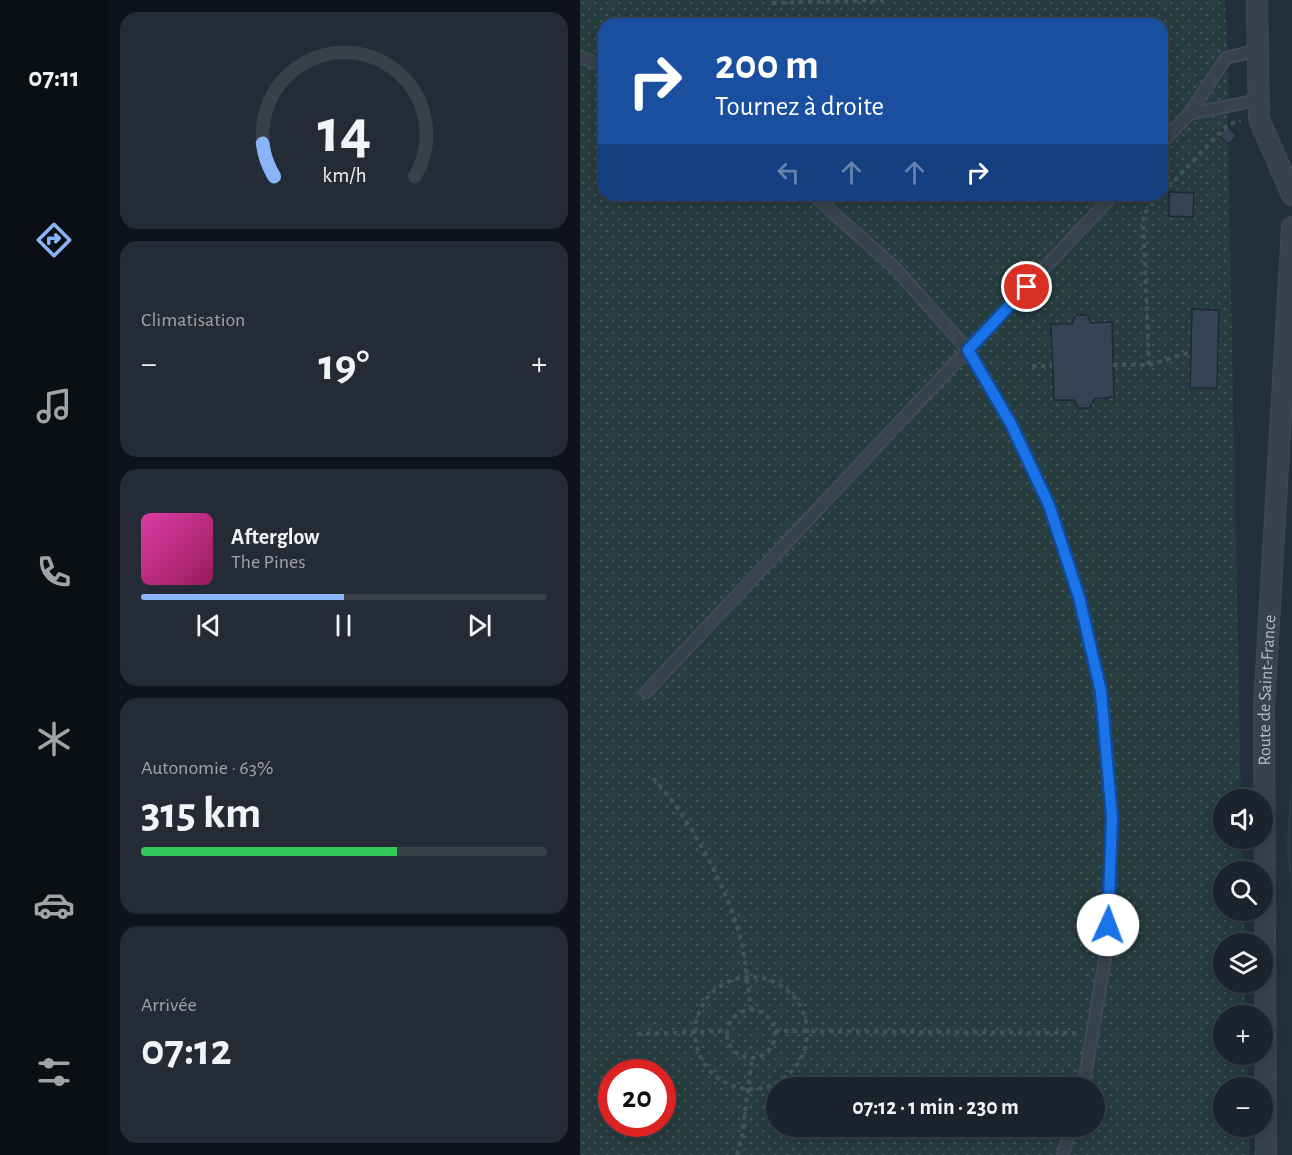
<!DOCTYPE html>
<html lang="fr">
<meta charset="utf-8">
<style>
:root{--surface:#1b232e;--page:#242b36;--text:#f1f3f6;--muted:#a0a4aa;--line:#39404a;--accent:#8ab4f8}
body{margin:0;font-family:"Alegreya Sans",sans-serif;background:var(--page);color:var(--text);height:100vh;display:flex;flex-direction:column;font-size:22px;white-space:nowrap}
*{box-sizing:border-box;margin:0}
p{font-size:20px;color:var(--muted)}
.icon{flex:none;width:33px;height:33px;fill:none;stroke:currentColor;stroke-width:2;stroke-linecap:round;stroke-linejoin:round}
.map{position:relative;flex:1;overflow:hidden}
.drawer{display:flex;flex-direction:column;gap:12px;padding:12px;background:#0f1319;width:472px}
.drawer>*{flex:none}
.top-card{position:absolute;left:18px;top:18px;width:570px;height:183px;border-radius:18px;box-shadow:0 3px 15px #0003,0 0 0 2px var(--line);background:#1a4fa0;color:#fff;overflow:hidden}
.fabs{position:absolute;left:633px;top:789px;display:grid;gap:12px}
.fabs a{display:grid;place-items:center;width:60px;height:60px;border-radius:50%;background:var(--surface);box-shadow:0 3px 15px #0003,0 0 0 2px var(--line);font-size:30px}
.speed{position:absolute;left:18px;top:1059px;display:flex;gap:12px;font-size:30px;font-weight:700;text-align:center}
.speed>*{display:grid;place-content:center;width:78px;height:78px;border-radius:50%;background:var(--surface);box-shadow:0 3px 15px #0003,0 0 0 2px var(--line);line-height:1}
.speed .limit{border:9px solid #d22;background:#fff;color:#111}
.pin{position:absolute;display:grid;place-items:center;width:51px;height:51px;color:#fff;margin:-26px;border:3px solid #fff;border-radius:50%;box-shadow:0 2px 6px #0007}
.me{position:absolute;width:66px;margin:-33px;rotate:2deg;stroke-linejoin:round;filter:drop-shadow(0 0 4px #0008)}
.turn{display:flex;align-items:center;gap:21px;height:126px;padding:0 18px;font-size:27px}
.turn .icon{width:78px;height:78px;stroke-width:2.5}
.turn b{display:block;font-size:42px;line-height:51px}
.lanes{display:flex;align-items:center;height:57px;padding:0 18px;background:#0003;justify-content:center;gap:30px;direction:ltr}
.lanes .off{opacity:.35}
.big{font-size:45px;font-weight:700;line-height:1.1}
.drawer .tile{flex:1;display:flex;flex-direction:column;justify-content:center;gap:9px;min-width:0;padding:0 21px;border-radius:18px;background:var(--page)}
.drawer .dial{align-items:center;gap:0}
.dial svg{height:156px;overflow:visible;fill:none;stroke:var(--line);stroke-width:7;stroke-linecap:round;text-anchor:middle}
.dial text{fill:var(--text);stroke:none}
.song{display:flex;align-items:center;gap:18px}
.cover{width:72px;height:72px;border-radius:9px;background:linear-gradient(135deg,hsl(320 70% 55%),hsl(330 70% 35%))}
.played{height:6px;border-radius:3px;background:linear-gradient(90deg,var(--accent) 50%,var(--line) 50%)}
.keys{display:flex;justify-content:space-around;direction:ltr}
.heat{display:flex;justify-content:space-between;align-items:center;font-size:33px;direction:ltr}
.charge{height:9px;border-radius:4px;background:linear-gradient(90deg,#34c759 63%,var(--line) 0)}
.trip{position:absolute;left:186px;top:1077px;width:339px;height:60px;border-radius:30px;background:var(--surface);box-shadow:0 3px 15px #0003,0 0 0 2px var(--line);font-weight:700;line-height:60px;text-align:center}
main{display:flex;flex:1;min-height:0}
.tab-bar{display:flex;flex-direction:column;width:108px;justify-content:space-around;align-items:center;background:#0b0e12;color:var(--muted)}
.tab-bar .icon{width:42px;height:42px}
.tab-bar .active{color:var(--accent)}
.tab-bar b{font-size:27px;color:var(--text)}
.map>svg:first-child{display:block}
.grass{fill:url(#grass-dots);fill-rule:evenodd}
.forest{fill:url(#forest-firs)}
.building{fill:#364354;stroke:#1f2835;stroke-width:1.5}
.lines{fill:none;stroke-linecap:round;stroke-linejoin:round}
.lane-casing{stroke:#414a57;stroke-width:14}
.street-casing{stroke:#414a57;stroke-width:22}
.path{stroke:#3f5557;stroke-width:4;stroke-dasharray:4.5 4.5;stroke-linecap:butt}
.lane{stroke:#38414e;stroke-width:10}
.street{stroke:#38414e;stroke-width:20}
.route-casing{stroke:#114b97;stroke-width:15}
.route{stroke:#1a73e8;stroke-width:10}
.labels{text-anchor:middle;stroke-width:6;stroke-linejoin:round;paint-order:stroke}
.street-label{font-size:18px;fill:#b4bcc9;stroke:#1d2633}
</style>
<main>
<nav class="tab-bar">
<b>07:11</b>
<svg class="icon active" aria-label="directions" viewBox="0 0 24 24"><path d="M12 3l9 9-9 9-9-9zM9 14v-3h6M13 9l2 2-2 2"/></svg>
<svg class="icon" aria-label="music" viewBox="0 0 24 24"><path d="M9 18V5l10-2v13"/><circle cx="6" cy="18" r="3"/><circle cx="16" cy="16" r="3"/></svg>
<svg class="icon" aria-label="phone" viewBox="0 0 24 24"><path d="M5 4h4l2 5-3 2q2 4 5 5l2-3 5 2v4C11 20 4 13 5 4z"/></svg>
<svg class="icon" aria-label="climate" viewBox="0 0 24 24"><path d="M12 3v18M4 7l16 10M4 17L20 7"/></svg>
<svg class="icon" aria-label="car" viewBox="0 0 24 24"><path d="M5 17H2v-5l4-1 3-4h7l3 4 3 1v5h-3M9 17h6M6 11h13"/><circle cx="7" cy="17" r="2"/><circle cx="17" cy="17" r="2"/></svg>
<svg class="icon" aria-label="filters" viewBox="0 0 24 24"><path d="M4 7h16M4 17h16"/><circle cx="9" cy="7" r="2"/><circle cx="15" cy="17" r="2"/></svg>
</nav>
<section class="drawer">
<div class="tile dial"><svg viewBox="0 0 100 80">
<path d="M14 69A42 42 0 1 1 86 69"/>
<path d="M14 69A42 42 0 0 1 8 52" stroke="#8ab4f8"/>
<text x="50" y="56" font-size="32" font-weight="700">14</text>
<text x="50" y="72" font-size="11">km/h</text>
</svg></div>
<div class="tile"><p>Climatisation</p>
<div class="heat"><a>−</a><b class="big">19°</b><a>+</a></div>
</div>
<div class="tile">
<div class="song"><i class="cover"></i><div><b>Afterglow</b><p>The Pines</p></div></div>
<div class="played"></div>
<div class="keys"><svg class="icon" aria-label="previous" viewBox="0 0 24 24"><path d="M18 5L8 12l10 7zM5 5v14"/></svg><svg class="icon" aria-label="pause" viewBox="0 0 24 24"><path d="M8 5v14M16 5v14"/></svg><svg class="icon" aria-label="next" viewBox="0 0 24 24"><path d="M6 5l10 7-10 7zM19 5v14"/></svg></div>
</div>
<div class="tile"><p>Autonomie · 63%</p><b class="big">315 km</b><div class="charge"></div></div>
<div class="tile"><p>Arrivée</p><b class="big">07:12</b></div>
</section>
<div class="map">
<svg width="712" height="1155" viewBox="0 0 712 1155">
<defs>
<pattern id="grass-dots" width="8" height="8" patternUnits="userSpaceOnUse" patternTransform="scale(1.5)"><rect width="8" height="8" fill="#263c3f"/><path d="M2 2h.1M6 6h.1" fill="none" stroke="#435659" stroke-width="1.8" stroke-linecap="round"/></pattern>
<pattern id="forest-firs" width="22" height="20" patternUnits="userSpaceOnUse" patternTransform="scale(1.5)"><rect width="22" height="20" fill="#263c3f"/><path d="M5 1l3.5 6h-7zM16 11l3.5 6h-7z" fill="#435659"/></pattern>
</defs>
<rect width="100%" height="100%" fill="#242f3e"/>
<path class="grass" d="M0,0H645L649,106L647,126L657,136L648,144L661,799L644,800V838L662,839L663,871L644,872V910L664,911L665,943L644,944V982L665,983L666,1015L644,1016V1054L667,1055L668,1087L644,1088V1126L669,1127V1155H0ZM24,24H582V195H24ZM32,1072H82V1124H32ZM196,1088H514V1126H196Z"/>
<path class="forest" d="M711,766V893L707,849Z"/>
<path class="building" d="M647,126L657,136L648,144L638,134Z
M589,192L614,193L613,217L589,216Z
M612,309L639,310L637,388H610Z
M496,315H507L511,323L532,322L534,397L514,399L510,408H499L494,400H474L471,324H492Z"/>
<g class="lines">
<defs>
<path id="lane" d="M0,57L24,66
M609,114L678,100
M582,143L609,114L646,58L677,50
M233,195L313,266L388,350L431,424L469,505L499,596L521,692L532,818L527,947L503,1088
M66,692L533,195
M483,1155L491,1126"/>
<g id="street">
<path d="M677,0L679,119L712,195"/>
<path id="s1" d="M686,1155L684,707L712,227"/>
</g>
</defs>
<use href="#lane" class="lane-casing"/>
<use href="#street" class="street-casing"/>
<path class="path" d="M192,3L304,0
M582,194L648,124L661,121
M533,365H569L611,352
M569,365L563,215L581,195
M452,366H472
M73,778C110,818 147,887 161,940C166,962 168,987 171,1009
M115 1033a56 56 0 1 1 112 0a56 56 0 1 1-112 0Z
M147 1034a24 24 0 1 1 48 0a24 24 0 1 1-48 0Z
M195,1031L498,1033
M57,1034L147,1031
M157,1155L162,1136L172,1058"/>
<use href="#lane" class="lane"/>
<use href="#street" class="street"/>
</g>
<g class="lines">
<defs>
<path id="route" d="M447,287L388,350L431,424L469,505L499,597L521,692L532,818L528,925"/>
</defs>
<use href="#route" class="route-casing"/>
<use href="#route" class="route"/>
</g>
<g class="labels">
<g class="street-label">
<text dy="6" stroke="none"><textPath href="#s1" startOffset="465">Route de Saint-France</textPath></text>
</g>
</g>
</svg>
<div class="fabs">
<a><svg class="icon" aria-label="sound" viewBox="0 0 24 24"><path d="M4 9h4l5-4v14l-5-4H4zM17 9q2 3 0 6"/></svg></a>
<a><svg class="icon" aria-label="search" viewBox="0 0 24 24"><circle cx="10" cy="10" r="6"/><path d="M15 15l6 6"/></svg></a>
<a><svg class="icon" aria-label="layers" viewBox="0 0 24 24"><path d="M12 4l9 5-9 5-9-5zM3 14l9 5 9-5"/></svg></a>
<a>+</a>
<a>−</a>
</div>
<div class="speed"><div class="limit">20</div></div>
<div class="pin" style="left:447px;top:287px;background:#d93025"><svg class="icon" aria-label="arrive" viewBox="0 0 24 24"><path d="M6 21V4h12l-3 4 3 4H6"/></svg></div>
<svg class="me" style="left:528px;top:925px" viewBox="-20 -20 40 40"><circle r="19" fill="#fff"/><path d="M0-13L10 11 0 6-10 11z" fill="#1a73e8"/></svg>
<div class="trip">07:12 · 1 min · 230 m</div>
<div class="top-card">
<div class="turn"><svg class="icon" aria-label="right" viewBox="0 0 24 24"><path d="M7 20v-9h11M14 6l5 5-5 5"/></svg><div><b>200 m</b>Tournez à droite</div></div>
<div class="lanes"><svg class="icon off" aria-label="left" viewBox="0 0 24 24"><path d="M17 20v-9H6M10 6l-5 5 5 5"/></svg><svg class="icon off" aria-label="ahead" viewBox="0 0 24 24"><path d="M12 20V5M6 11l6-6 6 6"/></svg><svg class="icon off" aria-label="ahead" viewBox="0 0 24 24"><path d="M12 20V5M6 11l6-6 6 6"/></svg><svg class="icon" aria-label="right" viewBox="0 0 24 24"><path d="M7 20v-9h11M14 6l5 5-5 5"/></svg></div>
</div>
</div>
</main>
